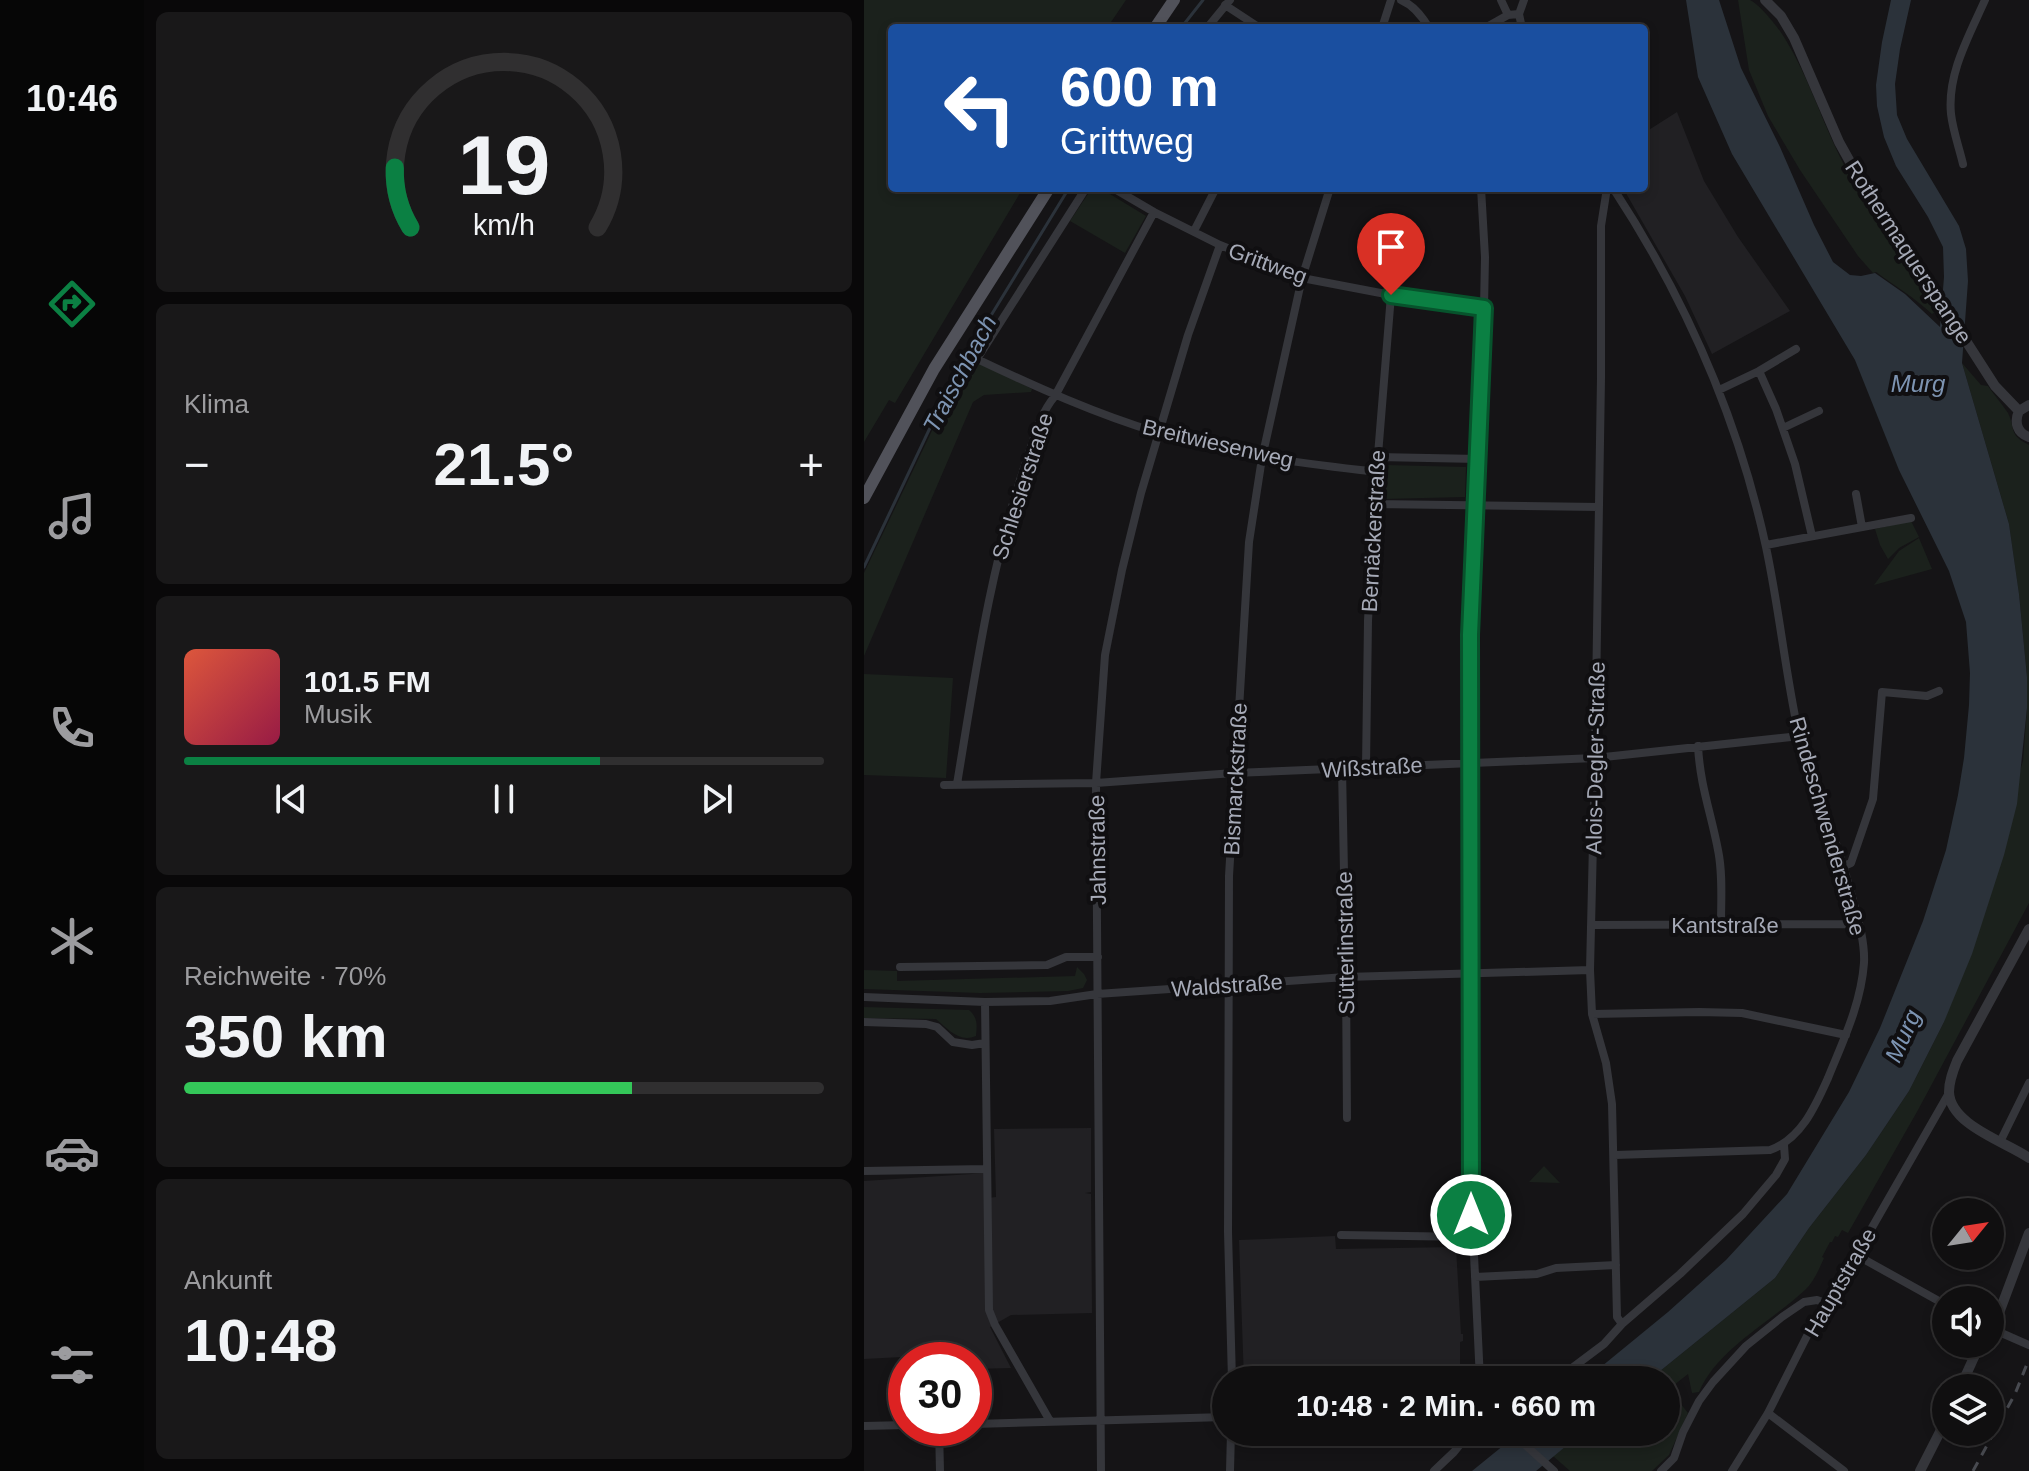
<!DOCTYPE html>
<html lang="de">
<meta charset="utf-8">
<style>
:root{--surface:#100f10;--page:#191819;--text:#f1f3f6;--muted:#9c9c9f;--line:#302f30;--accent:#0b8043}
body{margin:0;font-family:Helvetica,sans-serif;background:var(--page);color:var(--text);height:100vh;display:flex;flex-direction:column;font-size:30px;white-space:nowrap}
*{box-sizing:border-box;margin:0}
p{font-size:26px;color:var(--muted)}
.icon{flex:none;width:44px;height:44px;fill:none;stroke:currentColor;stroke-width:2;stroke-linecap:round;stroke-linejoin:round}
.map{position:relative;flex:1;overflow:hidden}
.panel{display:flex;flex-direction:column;gap:12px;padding:12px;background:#090809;width:720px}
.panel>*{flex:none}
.hud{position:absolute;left:24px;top:24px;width:760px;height:168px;border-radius:8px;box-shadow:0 4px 12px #0003,0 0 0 2px var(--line);background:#1a4fa0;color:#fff;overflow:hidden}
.needle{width:52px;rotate:60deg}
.tools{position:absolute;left:1068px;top:1198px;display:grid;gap:16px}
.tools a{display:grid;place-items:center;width:72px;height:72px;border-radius:50%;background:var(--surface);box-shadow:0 4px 12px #0003,0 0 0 2px var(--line);font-size:40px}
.speed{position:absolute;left:24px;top:1342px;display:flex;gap:16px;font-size:40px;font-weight:700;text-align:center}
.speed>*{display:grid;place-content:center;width:104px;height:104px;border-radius:50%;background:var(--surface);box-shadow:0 4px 12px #0003,0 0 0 2px var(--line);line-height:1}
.speed .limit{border:12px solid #d22;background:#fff;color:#111}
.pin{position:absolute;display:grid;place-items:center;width:68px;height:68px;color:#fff;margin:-82px -34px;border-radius:50% 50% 50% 0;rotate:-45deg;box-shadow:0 0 8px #0007}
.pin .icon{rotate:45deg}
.me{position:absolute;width:88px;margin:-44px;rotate:0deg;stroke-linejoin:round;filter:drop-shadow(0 0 6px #0008)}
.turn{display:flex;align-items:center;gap:28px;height:168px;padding:0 40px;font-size:36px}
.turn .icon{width:104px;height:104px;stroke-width:2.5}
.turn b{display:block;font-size:56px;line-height:68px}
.big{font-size:60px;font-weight:700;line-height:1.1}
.panel .tile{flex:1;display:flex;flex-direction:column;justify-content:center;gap:12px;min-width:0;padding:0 28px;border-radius:12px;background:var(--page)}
.panel .dial{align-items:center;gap:0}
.dial svg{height:208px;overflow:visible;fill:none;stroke:var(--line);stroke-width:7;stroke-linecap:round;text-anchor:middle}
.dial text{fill:var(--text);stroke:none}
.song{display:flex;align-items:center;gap:24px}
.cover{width:96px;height:96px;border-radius:12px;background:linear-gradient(135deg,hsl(10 70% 55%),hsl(340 70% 35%))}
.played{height:8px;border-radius:4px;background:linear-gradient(90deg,var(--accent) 65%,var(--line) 65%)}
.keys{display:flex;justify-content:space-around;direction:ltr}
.heat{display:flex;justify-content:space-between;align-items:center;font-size:44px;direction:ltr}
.charge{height:12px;border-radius:6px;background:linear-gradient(90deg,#34c759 70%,var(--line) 0)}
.trip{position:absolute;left:348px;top:1366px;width:468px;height:80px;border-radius:40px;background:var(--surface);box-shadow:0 4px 12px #0003,0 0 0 2px var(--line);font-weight:700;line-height:80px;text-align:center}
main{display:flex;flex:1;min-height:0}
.dock{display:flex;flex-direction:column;width:144px;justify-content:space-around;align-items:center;background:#060606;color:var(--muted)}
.dock .icon{width:56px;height:56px}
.dock .current{color:var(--accent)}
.dock b{font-size:36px;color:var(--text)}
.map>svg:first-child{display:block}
.built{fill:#212023}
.green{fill:#1b211c}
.water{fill:#2b323a}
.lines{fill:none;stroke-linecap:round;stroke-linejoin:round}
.stream{stroke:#2b323a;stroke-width:3}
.minor{stroke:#35363b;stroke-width:8}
.tertiary{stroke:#35363b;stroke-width:10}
.primary{stroke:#51525a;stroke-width:12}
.rail{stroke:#484a50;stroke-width:3;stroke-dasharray:10 8;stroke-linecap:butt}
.route-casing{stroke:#07532c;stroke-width:20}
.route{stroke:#0b8043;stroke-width:14}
.labels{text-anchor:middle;stroke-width:8;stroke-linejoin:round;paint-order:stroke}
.street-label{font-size:22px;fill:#a6aab7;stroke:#100f11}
.water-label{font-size:24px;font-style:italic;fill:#7d94b2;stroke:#100f11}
</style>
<main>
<nav class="dock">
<b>10:46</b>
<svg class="icon current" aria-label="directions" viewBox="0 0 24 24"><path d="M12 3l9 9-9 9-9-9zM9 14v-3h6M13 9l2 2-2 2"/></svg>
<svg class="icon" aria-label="music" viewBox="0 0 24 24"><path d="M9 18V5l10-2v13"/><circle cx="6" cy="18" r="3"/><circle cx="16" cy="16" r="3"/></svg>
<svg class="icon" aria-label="phone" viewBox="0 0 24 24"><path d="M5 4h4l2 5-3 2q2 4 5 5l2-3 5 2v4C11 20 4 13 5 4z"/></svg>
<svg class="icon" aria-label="climate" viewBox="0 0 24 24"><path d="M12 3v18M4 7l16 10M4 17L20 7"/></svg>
<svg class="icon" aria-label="car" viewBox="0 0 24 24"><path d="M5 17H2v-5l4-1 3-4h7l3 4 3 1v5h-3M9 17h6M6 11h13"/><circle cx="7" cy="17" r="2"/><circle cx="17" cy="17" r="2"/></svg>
<svg class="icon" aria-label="filters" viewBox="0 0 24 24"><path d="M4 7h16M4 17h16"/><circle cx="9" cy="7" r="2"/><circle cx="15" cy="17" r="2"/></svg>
</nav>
<section class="panel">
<div class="tile dial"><svg viewBox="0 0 100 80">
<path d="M14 69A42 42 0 1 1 86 69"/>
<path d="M14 69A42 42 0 0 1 8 46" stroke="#0b8043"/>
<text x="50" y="56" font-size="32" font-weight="700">19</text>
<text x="50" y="72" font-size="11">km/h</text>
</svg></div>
<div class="tile"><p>Klima</p>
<div class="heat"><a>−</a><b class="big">21.5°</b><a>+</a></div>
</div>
<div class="tile">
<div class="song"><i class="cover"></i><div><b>101.5 FM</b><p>Musik</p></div></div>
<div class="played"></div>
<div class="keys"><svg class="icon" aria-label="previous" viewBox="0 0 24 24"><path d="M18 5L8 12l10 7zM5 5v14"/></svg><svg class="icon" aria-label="pause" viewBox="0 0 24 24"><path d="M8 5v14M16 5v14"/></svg><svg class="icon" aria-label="next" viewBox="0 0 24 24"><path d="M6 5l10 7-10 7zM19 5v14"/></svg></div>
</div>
<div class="tile"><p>Reichweite · 70%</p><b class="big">350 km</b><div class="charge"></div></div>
<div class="tile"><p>Ankunft</p><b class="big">10:48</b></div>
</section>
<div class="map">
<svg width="1165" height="1471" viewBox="0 0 1165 1471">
<rect width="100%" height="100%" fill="#151416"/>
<path class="built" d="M813,112L840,181L874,237L926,311L848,354L821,296L759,188H780V133Z
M227,1128V1192L221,1193L227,1194L228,1313L147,1315L126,1327L147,1368L110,1369V1360H76V1355L0,1359V1181L123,1173L124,1198L132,1197L130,1129Z
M471,1236L472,1249L592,1247L597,1334H599V1341L596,1342V1369L584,1377L540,1378V1380H380L375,1240Z"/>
<path class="green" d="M0,0H262L243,28H28V188H159L31,403L25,400L0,442Z
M874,0C875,0 885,0 886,0C895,4 910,23 916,31C943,71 957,120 979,163C1005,214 1040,260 1073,307V311L1068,314C1051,298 1031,286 1012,272L1009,273L994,256L936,170L904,116L885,70Z
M228,188H236L282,216L261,253L206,221Z
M116,363L168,389L167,392L120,395L109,402L0,656V573L97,370Z
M1098,363L1117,385L1124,386C1130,395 1138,404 1144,413C1152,430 1144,434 1165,445V903L1054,1110L984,1233L978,1230L974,1237L971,1236L968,1242H966L958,1257L960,1258C955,1269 950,1282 941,1290C908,1321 853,1349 835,1392L828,1393L824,1374L805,1389L824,1413L805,1455L788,1471H706L689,1456L719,1432H802V1380H785L911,1278L945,1228L1002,1155L1045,1091L1080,1022L1159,761L1163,708V677L1155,594L1145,524Z
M522,465L602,467L601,497L519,499Z
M1047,521L1055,537L1035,548L1024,559L1016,545L1011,529Z
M1055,538L1068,569L1010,585L1035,551Z
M0,674L89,678L82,778L0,775Z
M213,967L220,974L223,980L219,988L204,991L116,993L0,989V970L33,971V981L211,976Z
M0,1007L105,1010C114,1018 113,1025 112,1036C95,1043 84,1029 72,1019L0,1018Z
M680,1166L696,1183L665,1182Z"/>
<path class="water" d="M822,0H855L877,68L916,147L950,225L969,262L986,275L997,276L1011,273L1041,294L1076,327L1080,277L1079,247L1064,217L1032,166L1020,137L1013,106L1012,85L1018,42L1027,0H1047L1036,49L1031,84L1033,115L1043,139L1095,226L1102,249L1104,281L1098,363L1145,524L1155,594L1163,677V708L1153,804L1140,855L1108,954L1080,1022L1045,1091L1002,1155L945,1228L911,1278L785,1380H721L804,1312L862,1260L923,1194L985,1092L1016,1028L1059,921L1082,850L1094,795L1100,758L1105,705L1106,673L1102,622L1085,571L1035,470L991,360L868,154L834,77Z
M656,1432H719L672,1471H608Z"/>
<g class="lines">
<path class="stream" d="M317,28L339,0
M0,567L93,371L205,188"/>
<path class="minor" d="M537,0C549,5 558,16 565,28
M637,0L644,15
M361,5L396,28
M343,28L366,0
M518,28L527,0
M621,28L644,15L655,14
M658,28L655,14L660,0
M1099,164C1095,147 1089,131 1087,114C1083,74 1105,36 1121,0
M222,188L113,359C172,387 232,414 295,433C365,455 439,463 512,472
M249,188L290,212L356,245L438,278L527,295L620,308
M743,188L737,226V378L731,758L726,970L728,1014L742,1063L748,1104L753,1317L758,1324
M749,188C821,298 874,418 902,547C915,608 921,670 934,731C939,751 947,770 954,789C967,827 980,865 990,904C995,922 1001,944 1000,963C997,1004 979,1041 964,1078C951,1107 937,1139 906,1150L751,1155
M330,231L352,188
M895,371L932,349
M855,390L895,371L912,409L931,464L948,536
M919,428L955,411
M513,457L615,459
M992,494L998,527
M510,504L735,507
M902,545L1047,518
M834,746C836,785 847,813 854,850C859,874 857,900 857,924
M502,767L504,621L510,504L527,295
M478,768L482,977L483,1118
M93,784C111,676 126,567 162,462C170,439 175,415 191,396L290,212
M80,785L232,783L370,773L731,758L936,736
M980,866L987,863L1009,799L1018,692L1063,696L1075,691
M727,925L995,924
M36,967L183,965L202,957H234
M0,997L121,1002L186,1001L233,994L482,977L726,970
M121,1002L125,1310L131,1325L186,1421
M728,1014L835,1012L878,1013L982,1035
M0,1022L62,1024L73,1027L89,1042L108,1045L121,1043
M1136,1142L1165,1083
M0,1171L122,1169
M477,1235L608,1237
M994,1256L1082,1305
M611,1277L673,1274L692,1268L752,1265
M1126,1328L1165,1345
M368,1380L364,1232L365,876L385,542L398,458L438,278L466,188
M616,1380L607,1192L606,635L620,308L621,257L617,188
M692,1380L740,1344L758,1324L816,1274L879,1214L912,1175L921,1159L920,1145
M904,1413L980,1471
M110,1424L362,1417
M0,1426L42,1425
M75,1428L76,1471
M647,1432L690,1471
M237,1471L232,783L241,655L258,570L277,493L324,335L356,245
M366,1471L367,1432
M570,1471L590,1452L606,1432
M797,1471L810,1458L819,1432L835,1401L849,1382L882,1346L918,1317L940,1302L953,1300L964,1304
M868,1471L904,1413L946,1330L994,1256L1006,1231L1085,1093"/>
<path class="tertiary" d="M901,0L917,16L930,38L975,142L1005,196L1050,260L1131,386L1155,411
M1165,405L1155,411C1150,422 1153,433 1165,437
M1165,929L1093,1061C1089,1071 1085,1081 1085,1092C1086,1125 1142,1142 1165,1158
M1126,1328L1135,1313L1165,1233
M1096,1388L1116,1344
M1056,1471L1082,1420"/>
<path class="primary" d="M291,28L310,0
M0,498L70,369L185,188"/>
<path class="rail" d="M1109,1471L1151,1394L1165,1359"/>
</g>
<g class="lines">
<defs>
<path id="route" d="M527,295L620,308L606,635L607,1215"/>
</defs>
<use href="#route" class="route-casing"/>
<use href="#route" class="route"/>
</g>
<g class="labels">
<g class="street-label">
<text transform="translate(1045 252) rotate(57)" y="8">Rothermaquerspange</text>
<text transform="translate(404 263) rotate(20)" y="8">Grittweg</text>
<text transform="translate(354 443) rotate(13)" y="8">Breitwiesenweg</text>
<text transform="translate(158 486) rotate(-72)" y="8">Schlesierstraße</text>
<text transform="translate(509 531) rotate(-87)" y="8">Bernäckerstraße</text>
<text transform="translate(731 758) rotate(-89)" y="8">Alois-Degler-Straße</text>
<text transform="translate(508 767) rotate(-3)" y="8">Wißstraße</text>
<text transform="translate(371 779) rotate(-87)" y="8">Bismarckstraße</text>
<text transform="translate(964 826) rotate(74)" y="8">Rindeschwenderstraße</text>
<text transform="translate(233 850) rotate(-91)" y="8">Jahnstraße</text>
<text x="861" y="933">Kantstraße</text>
<text transform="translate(481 943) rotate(-91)" y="8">Sütterlinstraße</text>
<text transform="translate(363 985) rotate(-4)" y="8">Waldstraße</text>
<text transform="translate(976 1282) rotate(-60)" y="8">Hauptstraße</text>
</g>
<g class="water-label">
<text transform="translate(96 374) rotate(-62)" y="8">Traischbach</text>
<text x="1054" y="392">Murg</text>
<text transform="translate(1039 1036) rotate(-66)" y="8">Murg</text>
</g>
</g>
</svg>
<div class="tools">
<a><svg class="needle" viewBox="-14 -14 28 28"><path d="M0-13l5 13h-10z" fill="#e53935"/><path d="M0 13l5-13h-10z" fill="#9c9c9f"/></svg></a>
<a><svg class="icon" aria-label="sound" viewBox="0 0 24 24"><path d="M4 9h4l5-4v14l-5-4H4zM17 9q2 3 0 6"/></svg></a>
<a><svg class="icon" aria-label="layers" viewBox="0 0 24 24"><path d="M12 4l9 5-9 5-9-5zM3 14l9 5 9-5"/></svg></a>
</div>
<div class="speed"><div class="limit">30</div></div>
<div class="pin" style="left:527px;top:295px;background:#d93025"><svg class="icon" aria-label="arrive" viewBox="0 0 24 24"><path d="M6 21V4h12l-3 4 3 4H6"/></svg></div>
<svg class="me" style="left:607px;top:1215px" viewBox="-20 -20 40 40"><circle r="17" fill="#0b8043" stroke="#fff" stroke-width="3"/><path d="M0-11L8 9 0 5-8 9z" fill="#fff"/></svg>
<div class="trip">10:48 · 2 Min. · 660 m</div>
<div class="hud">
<div class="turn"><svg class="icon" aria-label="left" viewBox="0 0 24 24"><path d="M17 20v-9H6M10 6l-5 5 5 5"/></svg><div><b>600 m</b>Grittweg</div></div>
</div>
</div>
</main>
